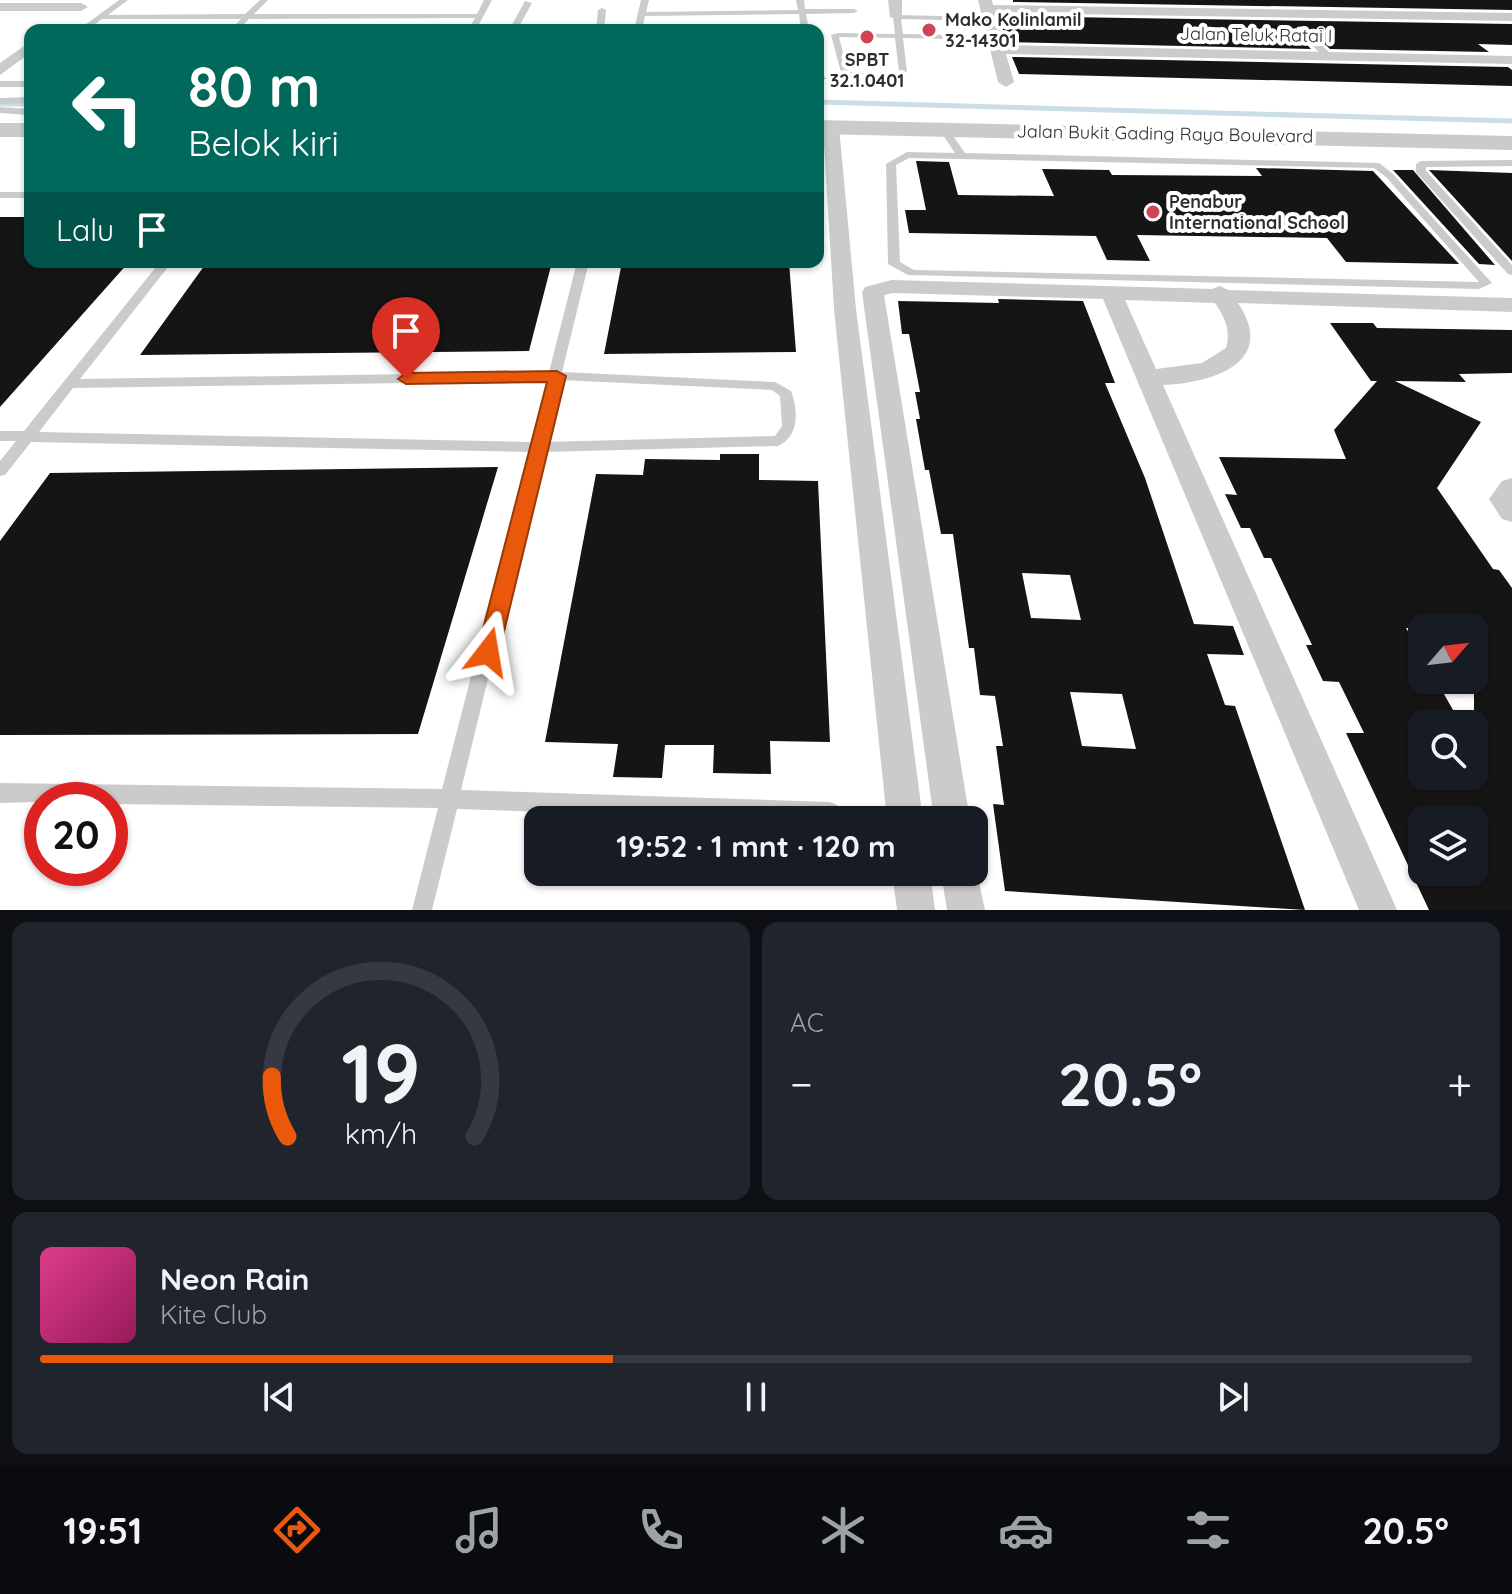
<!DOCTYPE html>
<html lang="id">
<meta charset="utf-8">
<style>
:root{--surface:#171b24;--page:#20242c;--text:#f1f3f6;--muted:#9ea1a6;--line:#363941;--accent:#ea580c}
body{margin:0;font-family:Quicksand,sans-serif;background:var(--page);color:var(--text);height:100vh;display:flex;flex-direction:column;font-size:30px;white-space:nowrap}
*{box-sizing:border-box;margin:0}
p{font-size:26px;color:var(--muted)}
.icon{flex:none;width:44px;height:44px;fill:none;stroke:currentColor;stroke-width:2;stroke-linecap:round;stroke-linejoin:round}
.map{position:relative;height:910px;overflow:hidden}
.drawer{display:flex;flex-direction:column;gap:12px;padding:12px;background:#0d0f14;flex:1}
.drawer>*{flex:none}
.hud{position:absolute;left:24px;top:24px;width:800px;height:244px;border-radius:16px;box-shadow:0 2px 6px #0004;background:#00695c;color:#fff;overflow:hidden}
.needle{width:52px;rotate:62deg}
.fabs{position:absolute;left:1408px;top:614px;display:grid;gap:16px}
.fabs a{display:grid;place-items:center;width:80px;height:80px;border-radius:16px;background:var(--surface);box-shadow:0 2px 6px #0004;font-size:40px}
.speed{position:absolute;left:24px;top:782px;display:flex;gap:16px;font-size:40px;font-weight:700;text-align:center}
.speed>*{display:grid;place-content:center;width:104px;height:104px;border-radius:50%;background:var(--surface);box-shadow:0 2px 6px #0004;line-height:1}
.speed .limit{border:12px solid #d22;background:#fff;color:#111}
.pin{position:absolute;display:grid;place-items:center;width:68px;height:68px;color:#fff;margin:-82px -34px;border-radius:50% 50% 50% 0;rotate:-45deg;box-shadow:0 0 8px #0007}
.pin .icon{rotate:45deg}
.me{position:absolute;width:88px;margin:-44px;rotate:14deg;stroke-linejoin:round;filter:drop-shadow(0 0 6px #0008)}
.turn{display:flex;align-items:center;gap:28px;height:168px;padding:0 32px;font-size:36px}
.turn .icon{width:104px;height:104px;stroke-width:2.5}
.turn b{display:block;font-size:56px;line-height:68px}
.then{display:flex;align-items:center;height:76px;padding:0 32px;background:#0003;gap:16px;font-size:30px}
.big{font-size:60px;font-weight:800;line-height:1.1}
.drawer .card{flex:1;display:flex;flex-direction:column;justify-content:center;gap:12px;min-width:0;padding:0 28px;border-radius:16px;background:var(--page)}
.drawer .dial{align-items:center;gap:0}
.dial svg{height:208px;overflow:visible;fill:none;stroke:var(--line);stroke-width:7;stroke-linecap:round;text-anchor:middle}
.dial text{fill:var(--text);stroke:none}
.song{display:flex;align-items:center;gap:24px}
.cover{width:96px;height:96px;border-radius:12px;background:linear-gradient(135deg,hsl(330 70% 55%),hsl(330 70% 35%))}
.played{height:8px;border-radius:4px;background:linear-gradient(90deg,var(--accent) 40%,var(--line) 40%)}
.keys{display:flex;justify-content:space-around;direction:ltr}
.heat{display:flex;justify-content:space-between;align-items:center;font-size:44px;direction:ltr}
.drawer .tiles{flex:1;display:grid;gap:12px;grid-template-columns:1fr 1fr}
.card:last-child{grid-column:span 2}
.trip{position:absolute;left:524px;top:806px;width:464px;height:80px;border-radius:16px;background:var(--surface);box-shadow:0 2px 6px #0004;font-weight:800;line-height:80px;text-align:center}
.dock{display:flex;height:128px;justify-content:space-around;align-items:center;background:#090b0e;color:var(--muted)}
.dock .icon{width:56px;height:56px}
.dock .on{color:var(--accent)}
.dock b{font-size:36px;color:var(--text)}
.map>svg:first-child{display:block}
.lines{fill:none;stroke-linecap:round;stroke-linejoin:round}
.stream{stroke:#cbdee7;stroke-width:5}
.building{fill:#151515;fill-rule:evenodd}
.service{fill:#cbcbcb;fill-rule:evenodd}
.minor{fill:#cbcbcb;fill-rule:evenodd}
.tertiary{fill:#cbcbcb;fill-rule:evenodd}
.route{fill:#ea580c;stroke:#983908;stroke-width:2}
.poi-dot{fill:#d04456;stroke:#fff;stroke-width:3}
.labels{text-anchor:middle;stroke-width:8;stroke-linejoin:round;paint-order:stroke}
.far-poi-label{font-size:18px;font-weight:bold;fill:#2e2e2e;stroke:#fff;text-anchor:start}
.far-street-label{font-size:18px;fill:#2e2e2e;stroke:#fff}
</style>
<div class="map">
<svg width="1512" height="910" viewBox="0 0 1512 910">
<rect width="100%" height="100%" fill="#fff"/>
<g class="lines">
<path class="stream" d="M818,102L1512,121
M0,104H30"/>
</g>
<path class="building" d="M1013,0H1512V10L1013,2Z
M1007,16L1512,24V45L1478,44L1489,52L1330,49L1305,26L1297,27L1296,33L1311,49L1006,42L1002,26H1011Z
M1012,57L1508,67L1512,70V86L1019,74Z
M916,161L949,162L958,195L1054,196L1042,169L1109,170L1112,175L1262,176L1256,168L1373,171L1459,264L1346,262L1327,238L1137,235L1150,261L1107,260L1096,236L909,233L905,210H926Z
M1393,170H1413L1495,265L1479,264Z
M1429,170L1512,173V261Z
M0,217H30V262H129L0,407Z
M207,262H552L529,351L140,355Z
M622,262H789L796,352L604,354Z
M998,299L1083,301L1115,383H1105L1145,478L1194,624L1233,626L1244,655L1207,654L1225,705L1235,706L1305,910L1005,891L993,804L1004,805L996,746H1003L995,696L980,695L974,648H969L953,534H941L929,470H925L916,419H920L915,392H920L909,334H902L898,301L999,303ZM1022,573L1070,575L1081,620L1031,618ZM1070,692L1122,694L1136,749L1082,746Z
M1330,323H1373L1377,328L1512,330V373L1459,374L1466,382L1395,381L1481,422L1437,488L1493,569L1499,570L1512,588V910H1429L1346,733H1364L1339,682L1323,681L1306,645H1312L1271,558H1264L1250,528H1241L1225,494L1237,495L1219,457L1346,459L1334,430L1377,381H1371ZM1406,628H1474V776H1422V724H1461L1436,680H1422V656ZM1422,820H1474V872H1422Z
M720,454H759V480L818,481L830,742L770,741L771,774L713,773L714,745H665L662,778L613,777L618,744L545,742L596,474L643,475L645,459L720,460Z
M498,467L418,734L0,735V541L50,473Z"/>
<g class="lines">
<path class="service" d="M119,0H128L108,15L245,14L260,0H268L254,14H477L484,0H492L476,30H468L475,18L249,19L238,30H230L241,19H102L87,30H78Z
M641,0H649L646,12L798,10L796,0H804L805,9H854L858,11L854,13L806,14L809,30H801L799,14L645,16L642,30H634Z
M525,1L532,3L517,30H509Z
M602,8L606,10L604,30H596L598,10Z
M897,15L983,17L987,19L983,21L901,19L903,34L952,35L956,37L952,39L903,38L907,72L898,80L842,76L831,35L838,33L895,34L893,17ZM839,37L895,38L899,71L893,75L848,72Z
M1299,29H1305L1332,55V59H1326L1299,33Z
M818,76L825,77L826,79L818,82Z
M0,81H30V87H0Z
M30,97V103L0,104V98Z
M0,107L30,109V115L0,113Z
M944,126L947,127L965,153L1379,163L1392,173L1492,283L1479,289L908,275L888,264L886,164L907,152L955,153L939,129ZM909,158L1374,168L1386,177L1479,282L914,270L900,262L896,165Z
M1512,160V166L1426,167V171L1512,265V275L1508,274L1416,172V164L1421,161Z
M0,192H30V198H0Z
M160,262H172L80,379L549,372L577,262H589L562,372L775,382L791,391C798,410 800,436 778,446L543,452L461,790L830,802L837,805L840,812L837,819L781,820L457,809L432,910H412L438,808L110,804V800L0,803V783L442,789L529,452L31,442L5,475L0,476V461L16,441H0V431H24ZM560,380L772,390L780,396L782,426L775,436L545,442ZM547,381L531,442L39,432L73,388Z"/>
<path class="minor" d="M888,0H902V20L890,17Z
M978,0H992L993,5L1512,13V21L995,13L1004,45L1512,56V64L1006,54L1014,82L1006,87L998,82Z
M0,3H81L88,7L81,11H0Z
M30,42V53L0,75V63Z
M831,122L839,127L856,309L923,820H887L834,309L823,127Z
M892,280L1212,289L1220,286L1228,290L1512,298V312L1238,303C1278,363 1212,383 1163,385L1397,910H1359L1103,299L893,293L884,295L970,820H934L862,292L865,287ZM1125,300L1215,303C1225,318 1231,330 1226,348L1202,363L1156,369Z
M1512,478V522L1502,519L1489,499L1502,481Z
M974,860L985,910H947L941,872H974Z
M892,872H930L935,910H897Z"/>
<path class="tertiary" d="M818,120L1512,136V150L818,134Z
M0,123H30V137H0Z"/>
</g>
<path class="route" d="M557,371L566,376L499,652L495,659L488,662L480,659L477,652L547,382L406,384L398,379L406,373Z"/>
<g class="poi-dot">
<circle cx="929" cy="30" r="8"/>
<circle cx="867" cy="37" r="8"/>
<circle cx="1153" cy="212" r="8"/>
</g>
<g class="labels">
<g class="far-poi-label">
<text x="945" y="26">Mako Kolinlamil<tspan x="945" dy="21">32-14301</tspan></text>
<text x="867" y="66" text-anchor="middle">SPBT<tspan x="867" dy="21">32.1.0401</tspan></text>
<text x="1169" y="208">Penabur<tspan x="1169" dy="21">International School</tspan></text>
</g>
<g class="far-street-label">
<text transform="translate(1256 35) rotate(1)" y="6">Jalan Teluk Ratai I</text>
<text transform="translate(1165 134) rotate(1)" y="6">Jalan Bukit Gading Raya Boulevard</text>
</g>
</g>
</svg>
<div class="fabs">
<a><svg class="needle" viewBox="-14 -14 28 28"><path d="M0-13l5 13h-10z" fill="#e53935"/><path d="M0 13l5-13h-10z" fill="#9ea1a6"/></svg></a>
<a><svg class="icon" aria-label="search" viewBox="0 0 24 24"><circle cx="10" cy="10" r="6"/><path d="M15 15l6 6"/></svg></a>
<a><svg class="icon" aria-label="layers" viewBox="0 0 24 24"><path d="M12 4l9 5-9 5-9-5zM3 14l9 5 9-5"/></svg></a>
</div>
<div class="speed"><div class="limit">20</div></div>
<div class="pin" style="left:406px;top:379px;background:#d93025"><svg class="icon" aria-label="arrive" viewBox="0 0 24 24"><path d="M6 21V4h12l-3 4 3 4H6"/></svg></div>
<svg class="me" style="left:488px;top:652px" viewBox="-20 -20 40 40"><path d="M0-17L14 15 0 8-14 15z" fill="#ea580c" stroke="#fff" stroke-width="4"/></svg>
<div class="trip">19:52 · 1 mnt · 120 m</div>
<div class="hud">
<div class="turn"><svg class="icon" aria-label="left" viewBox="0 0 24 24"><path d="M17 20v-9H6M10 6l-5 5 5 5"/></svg><div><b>80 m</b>Belok kiri</div></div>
<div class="then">Lalu<svg class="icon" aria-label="arrive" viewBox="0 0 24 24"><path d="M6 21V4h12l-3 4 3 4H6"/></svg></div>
</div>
</div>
<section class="drawer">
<div class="tiles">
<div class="card dial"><svg viewBox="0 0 100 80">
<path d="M14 69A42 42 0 1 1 86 69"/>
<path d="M14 69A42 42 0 0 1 8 46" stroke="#ea580c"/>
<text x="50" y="56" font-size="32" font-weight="700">19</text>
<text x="50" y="72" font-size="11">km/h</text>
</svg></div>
<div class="card"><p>AC</p>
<div class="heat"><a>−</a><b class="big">20.5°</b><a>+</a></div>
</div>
<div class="card">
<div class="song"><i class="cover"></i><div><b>Neon Rain</b><p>Kite Club</p></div></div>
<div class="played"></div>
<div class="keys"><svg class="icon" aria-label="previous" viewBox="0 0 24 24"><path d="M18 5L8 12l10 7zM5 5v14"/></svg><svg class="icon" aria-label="pause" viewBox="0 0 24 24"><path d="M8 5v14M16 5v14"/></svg><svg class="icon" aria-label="next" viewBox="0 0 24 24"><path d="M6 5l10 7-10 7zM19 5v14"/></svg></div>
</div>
</div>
</section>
<nav class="dock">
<b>19:51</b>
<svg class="icon on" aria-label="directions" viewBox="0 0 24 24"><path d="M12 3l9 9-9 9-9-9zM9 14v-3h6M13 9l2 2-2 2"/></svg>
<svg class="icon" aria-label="music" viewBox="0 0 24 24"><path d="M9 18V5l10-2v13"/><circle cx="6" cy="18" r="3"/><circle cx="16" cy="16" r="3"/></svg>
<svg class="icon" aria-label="phone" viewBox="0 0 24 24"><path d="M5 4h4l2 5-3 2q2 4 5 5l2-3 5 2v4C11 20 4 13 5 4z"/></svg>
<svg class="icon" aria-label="climate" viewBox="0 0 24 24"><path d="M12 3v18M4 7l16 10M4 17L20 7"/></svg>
<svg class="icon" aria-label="car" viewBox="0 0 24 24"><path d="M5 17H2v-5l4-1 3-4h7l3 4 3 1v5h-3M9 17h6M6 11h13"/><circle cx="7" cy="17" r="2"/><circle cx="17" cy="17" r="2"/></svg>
<svg class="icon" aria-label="filters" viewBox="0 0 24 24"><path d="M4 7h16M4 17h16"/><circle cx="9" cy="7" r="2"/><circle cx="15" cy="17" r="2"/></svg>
<b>20.5°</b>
</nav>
